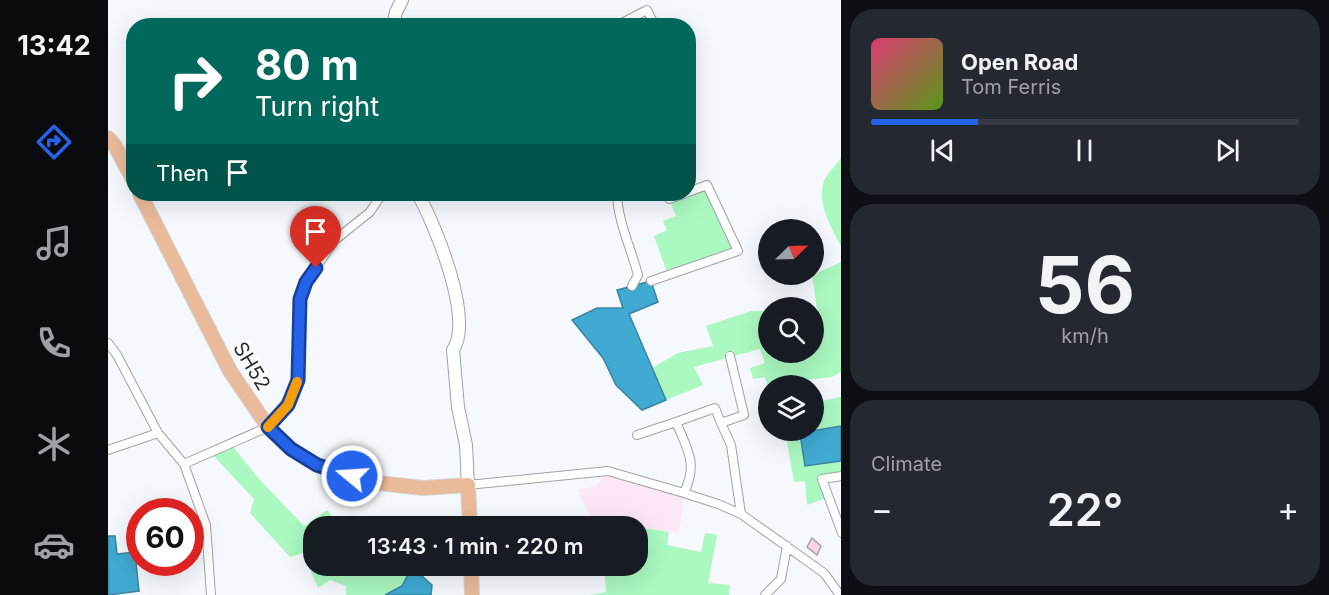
<!DOCTYPE html>
<meta charset="utf-8">
<style>
:root{--surface:#171b24;--page:#242831;--text:#f1f3f6;--muted:#9ea1a6;--line:#363941;--accent:#2563eb}
body{margin:0;font-family:Inter,sans-serif;background:var(--page);color:var(--text);height:100vh;display:flex;flex-direction:column;font-size:22px;white-space:nowrap}
*{box-sizing:border-box;margin:0}
p{font-size:20px;color:var(--muted)}
.icon{flex:none;width:33px;height:33px;fill:none;stroke:currentColor;stroke-width:2;stroke-linecap:round;stroke-linejoin:round}
.map{position:relative;flex:1;overflow:hidden}
.sheet{display:flex;flex-direction:column;gap:9px;padding:9px;background:#0d0f14;width:488px}
.sheet>*{flex:none}
.banner{position:absolute;left:18px;top:18px;width:570px;height:183px;border-radius:24px;box-shadow:0 6px 24px #0002;background:#00695c;color:#fff;overflow:hidden}
.needle{width:39px;rotate:67deg}
.controls{position:absolute;left:650px;top:219px;display:grid;gap:12px}
.controls a{display:grid;place-items:center;width:66px;height:66px;border-radius:50%;background:var(--surface);box-shadow:0 6px 24px #0002;font-size:30px}
.speed{position:absolute;left:18px;top:498px;display:flex;gap:12px;font-size:30px;font-weight:700;text-align:center}
.speed>*{display:grid;place-content:center;width:78px;height:78px;border-radius:50%;background:var(--surface);box-shadow:0 6px 24px #0002;line-height:1}
.speed .limit{border:9px solid #d22;background:#fff;color:#111}
.pin{position:absolute;display:grid;place-items:center;width:51px;height:51px;color:#fff;margin:-62px -26px;border-radius:50% 50% 50% 0;rotate:-45deg;box-shadow:0 0 6px #0007}
.pin .icon{rotate:45deg}
.me{position:absolute;width:66px;margin:-33px;rotate:288deg;stroke-linejoin:round;filter:drop-shadow(0 0 4px #0008)}
.turn{display:flex;align-items:center;gap:21px;height:126px;padding:0 30px;font-size:27px}
.turn .icon{width:78px;height:78px;stroke-width:2.5}
.turn b{display:block;font-size:42px;line-height:51px}
.then{display:flex;align-items:center;height:57px;padding:0 30px;background:#0003;gap:12px;font-size:22px}
.big{font-size:45px;font-weight:600;line-height:1.1}
.sheet .widget{flex:1;display:flex;flex-direction:column;justify-content:center;gap:9px;min-width:0;padding:0 21px;border-radius:24px;background:var(--page)}
.sheet .dial{align-items:center;gap:0}
.dial b{font-size:78px;line-height:1}
.song{display:flex;align-items:center;gap:18px}
.cover{width:72px;height:72px;border-radius:9px;background:linear-gradient(135deg,hsl(340 70% 55%),hsl(90 70% 35%))}
.played{height:6px;border-radius:3px;background:linear-gradient(90deg,var(--accent) 25%,var(--line) 25%)}
.keys{display:flex;justify-content:space-around;direction:ltr}
.heat{display:flex;justify-content:space-between;align-items:center;font-size:33px;direction:ltr}
.trip{position:absolute;left:195px;top:516px;width:345px;height:60px;border-radius:24px;background:var(--surface);box-shadow:0 6px 24px #0002;font-weight:600;line-height:60px;text-align:center}
main{display:flex;flex:1;min-height:0}
.menu{display:flex;flex-direction:column;width:108px;justify-content:space-around;align-items:center;background:#090b0e;color:var(--muted)}
.menu .icon{width:42px;height:42px}
.menu .on{color:var(--accent)}
.menu b{font-size:27px;color:var(--text)}
.map>svg:first-child{display:block}
.education{fill:#fce7f7}
.green{fill:#abf8c1}
.water{fill:#40aad3;stroke:#3a84a2;stroke-width:1.5}
.building{fill:#f9d5e6;stroke:#a8a3a5;stroke-width:1.5}
.lines{fill:none;stroke-linecap:round;stroke-linejoin:round}
.street-casing{stroke:#9fa3a6;stroke-width:10}
.secondary-casing{stroke:#9fa3a6;stroke-width:14}
.primary-casing{stroke:#d5d5d5;stroke-width:16}
.street{stroke:#fff;stroke-width:8}
.secondary{stroke:#fff;stroke-width:12}
.primary{stroke:#eabb9b;stroke-width:14}
.route-casing{stroke:#184099;stroke-width:15}
.route{stroke:#2563eb;stroke-width:10}
.slow{stroke:#f59e0b;stroke-width:10}
.labels{text-anchor:middle;stroke-width:4.5;stroke-linejoin:round;paint-order:stroke}
.street-label{font-size:20px;fill:#2b2d2e;stroke:#fff}
</style>
<main>
<nav class="menu">
<b>13:42</b>
<svg class="icon on" aria-label="directions" viewBox="0 0 24 24"><path d="M12 3l9 9-9 9-9-9zM9 14v-3h6M13 9l2 2-2 2"/></svg>
<svg class="icon" aria-label="music" viewBox="0 0 24 24"><path d="M9 18V5l10-2v13"/><circle cx="6" cy="18" r="3"/><circle cx="16" cy="16" r="3"/></svg>
<svg class="icon" aria-label="phone" viewBox="0 0 24 24"><path d="M5 4h4l2 5-3 2q2 4 5 5l2-3 5 2v4C11 20 4 13 5 4z"/></svg>
<svg class="icon" aria-label="climate" viewBox="0 0 24 24"><path d="M12 3v18M4 7l16 10M4 17L20 7"/></svg>
<svg class="icon" aria-label="car" viewBox="0 0 24 24"><path d="M5 17H2v-5l4-1 3-4h7l3 4 3 1v5h-3M9 17h6M6 11h13"/><circle cx="7" cy="17" r="2"/><circle cx="17" cy="17" r="2"/></svg>
</nav>
<div class="map">
<svg width="734" height="595" viewBox="0 0 734 595">
<rect width="100%" height="100%" fill="#f5f9fd"/>
<path class="education" d="M500,471L576,493L571,533L485,521L469,490L488,486Z"/>
<path class="green" d="M733,158V246C723,227 706,199 718,177C722,170 729,164 733,158Z
M599,185L630,251L560,275L546,236L559,230L555,221L568,216L561,199Z
M733,262V372L724,377L688,381L689,385L660,386L657,377L645,379L642,368L657,363L652,349L586,367L595,385L558,400L544,368L570,353L605,346L598,326L643,311H660V352H705V326L714,323L709,309L704,275Z
M733,397V426L692,433L697,466L733,461V476L714,479L721,497L699,505L697,481L686,482L677,431L705,430V403Z
M122,443L151,479L196,526L219,510L231,526H206V566H278L282,576L304,567L294,586L277,595H238V586L222,580L210,588L195,553L182,557L142,513L146,499L102,452Z
M530,527L561,532L559,545L593,552L597,533L609,535L600,583L622,585L621,595H482L498,592L496,566H530Z"/>
<path class="water" d="M543,281L550,302L521,314L558,400L534,410L508,385L495,358L464,320L489,308H515L509,290Z
M733,426V461L697,466L692,433Z
M0,536H7L9,554L27,552L31,591L0,595Z
M304,567L324,585L323,595H277L294,586Z"/>
<path class="building" d="M704,538L713,546L709,555L699,547Z"/>
<g class="lines">
<defs>
<path id="street" d="M508,26L539,10L547,26
M509,194C510,222 523,248 530,275L524,286
M561,199L576,194
M543,281L630,251L599,185L580,192
M0,343L9,355L50,433L76,464L98,525L103,595
M622,356L636,415L613,423L623,445L633,514
M568,422L607,408L613,423
M529,435L568,422C580,451 590,463 576,493
M0,450L50,433
M76,464L160,427L180,405L190,380L193,299L198,282L227,240L262,212L274,194
M734,476L714,479L734,533
M360,485L500,471L576,493L610,504L633,514L716,573L732,595
M657,595L673,579L679,546"/>
<path id="secondary" d="M285,26L288,12L294,0
M310,194C327,225 366,318 345,350L350,407L358,445L360,485"/>
<path id="primary" d="M0,138L7,146L26,181
M32,194L122,371L160,427L183,449L209,465L262,482L315,488L360,485L362,526
M363,566L364,595"/>
</defs>
<use href="#street" class="street-casing"/>
<use href="#secondary" class="secondary-casing"/>
<use href="#primary" class="primary-casing"/>
<use href="#street" class="street"/>
<use href="#secondary" class="secondary"/>
<use href="#primary" class="primary"/>
</g>
<g class="lines">
<defs>
<path id="route" d="M208,268L198,282L192,299L190,380L180,405L160,427L183,449L209,465L244,476"/>
</defs>
<use href="#route" class="route-casing"/>
<use href="#route" class="route"/>
<path class="slow" d="M160,427L180,405L189,382"/>
</g>
<g class="labels">
<g class="street-label">
<text transform="translate(144 366) rotate(59)" y="7">SH52</text>
</g>
</g>
</svg>
<div class="controls">
<a><svg class="needle" viewBox="-14 -14 28 28"><path d="M0-13l5 13h-10z" fill="#e53935"/><path d="M0 13l5-13h-10z" fill="#9ea1a6"/></svg></a>
<a><svg class="icon" aria-label="search" viewBox="0 0 24 24"><circle cx="10" cy="10" r="6"/><path d="M15 15l6 6"/></svg></a>
<a><svg class="icon" aria-label="layers" viewBox="0 0 24 24"><path d="M12 4l9 5-9 5-9-5zM3 14l9 5 9-5"/></svg></a>
</div>
<div class="speed"><div class="limit">60</div></div>
<div class="pin" style="left:208px;top:268px;background:#d93025"><svg class="icon" aria-label="arrive" viewBox="0 0 24 24"><path d="M6 21V4h12l-3 4 3 4H6"/></svg></div>
<svg class="me" style="left:244px;top:476px" viewBox="-20 -20 40 40"><circle r="17" fill="#2563eb" stroke="#fff" stroke-width="3"/><path d="M0-11L8 9 0 5-8 9z" fill="#fff"/></svg>
<div class="trip">13:43 · 1 min · 220 m</div>
<div class="banner">
<div class="turn"><svg class="icon" aria-label="right" viewBox="0 0 24 24"><path d="M7 20v-9h11M14 6l5 5-5 5"/></svg><div><b>80 m</b>Turn right</div></div>
<div class="then">Then<svg class="icon" aria-label="arrive" viewBox="0 0 24 24"><path d="M6 21V4h12l-3 4 3 4H6"/></svg></div>
</div>
</div>
<section class="sheet">
<div class="widget">
<div class="song"><i class="cover"></i><div><b>Open Road</b><p>Tom Ferris</p></div></div>
<div class="played"></div>
<div class="keys"><svg class="icon" aria-label="previous" viewBox="0 0 24 24"><path d="M18 5L8 12l10 7zM5 5v14"/></svg><svg class="icon" aria-label="pause" viewBox="0 0 24 24"><path d="M8 5v14M16 5v14"/></svg><svg class="icon" aria-label="next" viewBox="0 0 24 24"><path d="M6 5l10 7-10 7zM19 5v14"/></svg></div>
</div>
<div class="widget dial"><b>56</b><p>km/h</p></div>
<div class="widget"><p>Climate</p>
<div class="heat"><a>−</a><b class="big">22°</b><a>+</a></div>
</div>
</section>
</main>
